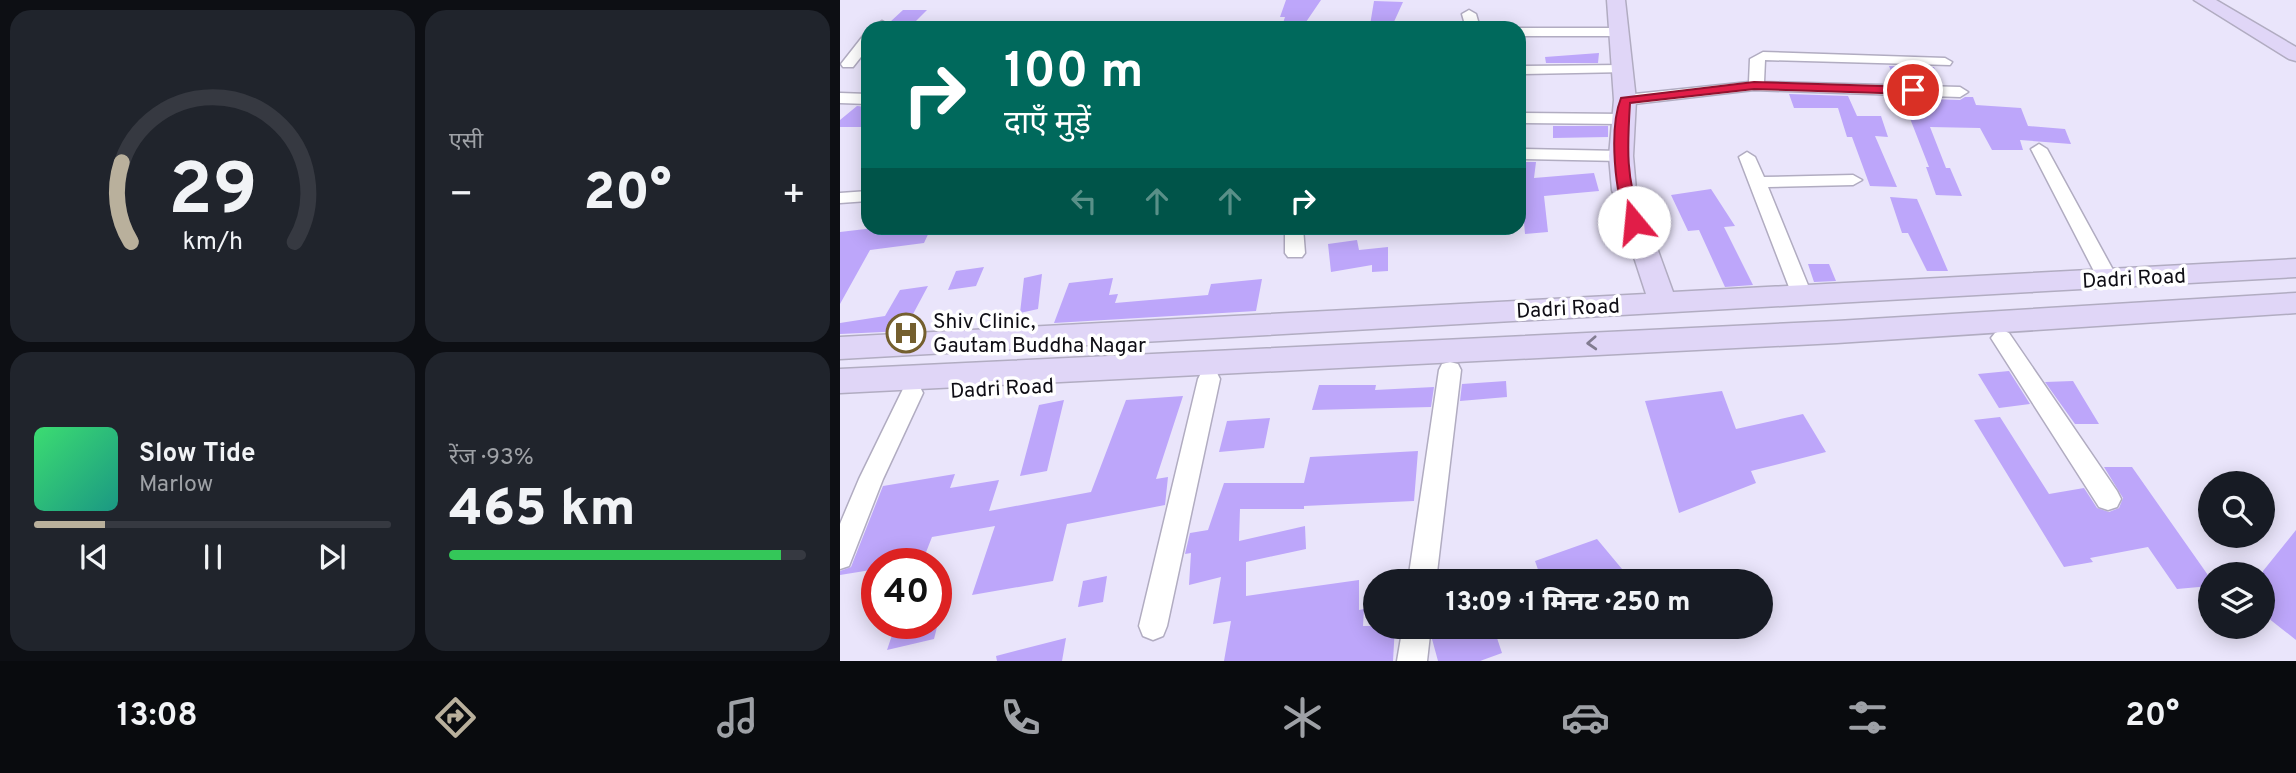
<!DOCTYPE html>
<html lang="hi">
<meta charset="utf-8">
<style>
:root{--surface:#171b24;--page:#20242c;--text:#f1f3f6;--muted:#9ea1a6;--line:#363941;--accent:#b9b09c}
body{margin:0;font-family:Overpass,"Noto Sans Devanagari",sans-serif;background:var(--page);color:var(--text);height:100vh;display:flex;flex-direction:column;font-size:26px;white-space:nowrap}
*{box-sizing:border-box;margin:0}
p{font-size:23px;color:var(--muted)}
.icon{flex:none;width:38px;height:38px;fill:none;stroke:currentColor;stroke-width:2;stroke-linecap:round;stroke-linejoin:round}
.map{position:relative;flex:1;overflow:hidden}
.sheet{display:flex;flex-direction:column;gap:10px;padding:10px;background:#0d0f14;width:840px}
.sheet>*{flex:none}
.banner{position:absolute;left:21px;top:21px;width:665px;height:214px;border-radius:21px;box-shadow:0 4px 18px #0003;background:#00695c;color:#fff;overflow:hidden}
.controls{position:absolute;left:1358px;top:471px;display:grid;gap:14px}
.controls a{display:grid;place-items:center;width:77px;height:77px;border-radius:50%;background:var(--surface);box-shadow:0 4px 18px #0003;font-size:35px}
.speed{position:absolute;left:21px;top:548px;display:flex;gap:14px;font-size:35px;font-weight:700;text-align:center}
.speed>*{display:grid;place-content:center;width:91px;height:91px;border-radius:50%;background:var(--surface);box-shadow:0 4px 18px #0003;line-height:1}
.speed .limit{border:10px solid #d22;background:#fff;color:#111}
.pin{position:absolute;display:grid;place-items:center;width:60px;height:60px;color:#fff;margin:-30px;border:4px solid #fff;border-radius:50%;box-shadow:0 2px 7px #0007}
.me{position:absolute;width:77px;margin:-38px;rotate:343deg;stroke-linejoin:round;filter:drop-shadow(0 0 5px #0008)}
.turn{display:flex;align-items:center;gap:24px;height:147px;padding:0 28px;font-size:32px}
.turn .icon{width:91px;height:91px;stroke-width:2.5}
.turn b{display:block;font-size:49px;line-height:60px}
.lanes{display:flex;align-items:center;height:66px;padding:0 28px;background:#0003;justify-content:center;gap:35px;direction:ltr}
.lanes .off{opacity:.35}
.big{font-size:52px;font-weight:800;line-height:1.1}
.sheet .widget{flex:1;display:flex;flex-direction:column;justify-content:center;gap:10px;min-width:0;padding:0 24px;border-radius:21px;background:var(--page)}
.sheet .dial{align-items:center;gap:0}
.dial svg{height:182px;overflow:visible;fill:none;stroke:var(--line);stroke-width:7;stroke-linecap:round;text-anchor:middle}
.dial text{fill:var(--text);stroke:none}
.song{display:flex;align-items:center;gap:21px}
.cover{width:84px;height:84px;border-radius:10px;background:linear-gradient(135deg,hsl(140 70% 55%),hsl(170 70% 35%))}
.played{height:7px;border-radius:4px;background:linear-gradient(90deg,var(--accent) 20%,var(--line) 20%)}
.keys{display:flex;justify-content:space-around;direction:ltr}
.heat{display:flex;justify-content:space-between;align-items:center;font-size:38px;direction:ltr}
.charge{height:10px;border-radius:5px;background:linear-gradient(90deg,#34c759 93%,var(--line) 0)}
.sheet .tiles{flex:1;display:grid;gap:10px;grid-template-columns:repeat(2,1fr)}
.trip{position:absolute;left:523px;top:569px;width:410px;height:70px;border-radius:35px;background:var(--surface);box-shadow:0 4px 18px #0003;font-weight:800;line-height:70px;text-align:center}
.dock{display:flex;height:112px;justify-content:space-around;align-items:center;background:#090b0e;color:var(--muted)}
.dock .icon{width:49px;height:49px}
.dock .active{color:var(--accent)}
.dock b{font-size:32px;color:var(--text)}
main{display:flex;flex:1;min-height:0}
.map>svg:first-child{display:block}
.building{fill:#bda6fa}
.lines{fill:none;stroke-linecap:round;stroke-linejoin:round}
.street-casing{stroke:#b1acc1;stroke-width:3}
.secondary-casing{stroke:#b1acc1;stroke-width:3}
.street{fill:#fff;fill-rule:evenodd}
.secondary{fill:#e0d6f7;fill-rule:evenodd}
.oneway{stroke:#827c91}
.route{fill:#e11d48;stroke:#92132f;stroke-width:2}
.labels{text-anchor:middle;stroke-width:7;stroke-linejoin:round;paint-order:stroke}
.street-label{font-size:21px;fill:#0f0e15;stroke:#fff}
.poi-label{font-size:21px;fill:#0f0e15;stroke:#fff;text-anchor:start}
</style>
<main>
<section class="sheet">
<div class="tiles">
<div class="widget dial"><svg viewBox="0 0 100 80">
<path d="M14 69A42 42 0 1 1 86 69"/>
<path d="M14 69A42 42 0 0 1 10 34" stroke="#b9b09c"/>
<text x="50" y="56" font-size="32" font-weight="700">29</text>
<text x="50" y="72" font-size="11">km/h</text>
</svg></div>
<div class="widget"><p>एसी</p>
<div class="heat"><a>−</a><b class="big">20°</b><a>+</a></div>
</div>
<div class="widget">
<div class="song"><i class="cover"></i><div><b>Slow Tide</b><p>Marlow</p></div></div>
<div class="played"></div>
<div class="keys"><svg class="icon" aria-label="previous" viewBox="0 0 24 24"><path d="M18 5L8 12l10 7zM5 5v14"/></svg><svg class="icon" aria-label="pause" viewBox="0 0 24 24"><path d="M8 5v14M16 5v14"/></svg><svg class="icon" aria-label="next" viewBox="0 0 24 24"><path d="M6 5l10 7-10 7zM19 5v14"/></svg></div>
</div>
<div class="widget"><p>रेंज · 93%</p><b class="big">465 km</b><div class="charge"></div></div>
</div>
</section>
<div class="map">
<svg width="1456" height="661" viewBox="0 0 1456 661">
<rect width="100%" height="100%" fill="#eae5fb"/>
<path class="building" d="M446,0H481L466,22L443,23L445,17H440Z
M534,1L563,2L553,24L530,25Z
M63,10H87L69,28H50V22Z
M759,53L758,63H706L705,57Z
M1049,66L1094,67L1101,84L1056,83Z
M949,94L1008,96L1017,116H1041L1048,137L1035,136L1057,187L1030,186L1012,137H1007L998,108H954Z
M1125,97H1133L1136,105L1181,108L1188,126L1225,129L1231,144L1180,140L1183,150H1152L1140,128L1090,127L1106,168H1110L1122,196L1096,195L1086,167H1089L1062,98L1120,100Z
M17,106L28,107V127H0V120Z
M713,126H768V137L713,138Z
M679,162H696L694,178L754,173L759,191L704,196L708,232L685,234Z
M871,189L895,226L884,227L913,285L885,287L859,230L848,231L831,195Z
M1050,197L1077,199L1108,271H1087L1068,233H1062Z
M34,228H91L84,243L30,250L0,304V232Z
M517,240L519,250L548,247V271L532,272V265L491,272L488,244Z
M968,264H989L996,281L974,282Z
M144,267L136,286L108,290L116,271Z
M202,274L198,309L180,313L184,278Z
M273,278L269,295L278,294L275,303L368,295L371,284L422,279L416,311L214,323L229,283Z
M88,286L64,331L0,334V323L45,316L60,290Z
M1169,371L1190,404L1159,408L1138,374Z
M666,381L667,397L620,401L622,384Z
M1233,381L1259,424H1235L1205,382Z
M479,385H536L535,390L594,387L591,407L472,410Z
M882,391L896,429L963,414L986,452L911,471L916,483L839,513L805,401Z
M343,396L316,479L328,477L325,505L227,524L213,581L132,595L155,526L92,537L83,560L37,564V569L0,575V571L11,567L43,486L115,474L110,488L159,480L149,511L251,492L286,400Z
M224,400L207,471L180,476L199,405Z
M1160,417L1209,494L1244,488L1257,508L1269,512L1279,508L1283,498L1264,467H1292L1370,578V586L1337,589L1308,547L1250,558L1253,562L1224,567L1134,420Z
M430,418L424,448L379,452L387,421Z
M578,451L574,501L464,506V509H400L399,541L465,526L466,549L406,562V596L519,580V610L524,609L523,626H555L553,661H384L391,621L373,624L381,577L349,585L351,553L345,554L350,533L368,530L384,483H464L470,457Z
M1456,530V640L1423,614V571Z
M757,539L792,581H702L695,561Z
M267,576L263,602L238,607L243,581Z
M56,623H98L94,639L47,650Z
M605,626H653L662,653L640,661H598L592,639L593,631Z
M226,638L222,661H157L156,656Z"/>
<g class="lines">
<defs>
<path id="street" d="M629,10L636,14L640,28H626L622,14Z
M42,21L49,25L47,28H32Z
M679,28H778L785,32L778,36H679Z
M28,35V48L13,67H3L1,64L23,36Z
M923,52L1105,58L1112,62L1110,65L925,60L924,82L1120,87L1128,92L1120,97L914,90L785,105L777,100L785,95L909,82L910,59Z
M782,65L787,66L789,69L787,72L679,74V66Z
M0,93L28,94V104L0,103Z
M679,113L783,114L791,119L783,124L679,123Z
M1199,144L1207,149L1278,279L1275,284H1261L1258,279L1191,149Z
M679,149L781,151L789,156L781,161L679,159Z
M907,152L915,157L924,177L1013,175L1022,180L1013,185L928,187L972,295L969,300H955L952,295L899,157Z
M28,191V201L0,203V193Z
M445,228H463L465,253L462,257H448L445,253Z
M1162,330L1169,333L1277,491L1281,499L1277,507L1268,510L1259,507L1151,338L1155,333Z
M610,362L618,364L621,370L596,581H568L599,370L602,364Z
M369,371L377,373L380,379L327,626L323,636L313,640L303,636L299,626L358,379L361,373Z
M72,384L80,387L83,393L43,479L9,566L0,569V524L19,479L61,393L64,387Z
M563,626H591L587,661H557Z"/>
<path id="secondary" d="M767,0H785L796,100L793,156L796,190L833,292L1456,259V277L0,359V337L806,294L772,190L769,156L774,100Z
M1354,0H1376L1456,47V61L1449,59Z
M1456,293V313L997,343L0,393V369L997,321Z"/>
</defs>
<use href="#street" class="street-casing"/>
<use href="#secondary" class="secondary-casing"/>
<use href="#street" class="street"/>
<use href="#secondary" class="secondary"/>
</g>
<defs><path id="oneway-chevron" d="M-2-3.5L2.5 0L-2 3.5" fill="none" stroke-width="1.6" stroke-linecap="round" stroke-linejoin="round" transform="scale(1.75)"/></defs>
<use class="oneway" href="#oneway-chevron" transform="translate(752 343) rotate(177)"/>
<path class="route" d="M914,82L1073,87L1078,90L1073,94L914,89L790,103C787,150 786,177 801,222L794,226L789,225C774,196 769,128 781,98Z"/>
<defs>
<symbol id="hospital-ring" viewBox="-11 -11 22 22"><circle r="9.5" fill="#fff" stroke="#745f2e" stroke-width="1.5"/><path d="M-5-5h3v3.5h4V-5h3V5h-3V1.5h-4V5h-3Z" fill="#745f2e"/></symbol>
</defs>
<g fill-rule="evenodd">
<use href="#hospital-ring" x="44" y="311" width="44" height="44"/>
</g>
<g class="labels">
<g class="street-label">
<text transform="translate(1294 278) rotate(-3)" y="7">Dadri Road</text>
<text transform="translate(728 308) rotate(-3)" y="7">Dadri Road</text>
<text transform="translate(162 388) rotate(-3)" y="7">Dadri Road</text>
</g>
<g class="poi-label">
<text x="93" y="328">Shiv Clinic,<tspan x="93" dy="24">Gautam Buddha Nagar</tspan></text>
</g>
</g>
</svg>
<div class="controls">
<a><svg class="icon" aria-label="search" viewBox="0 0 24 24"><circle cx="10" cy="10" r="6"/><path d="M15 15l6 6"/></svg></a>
<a><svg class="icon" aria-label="layers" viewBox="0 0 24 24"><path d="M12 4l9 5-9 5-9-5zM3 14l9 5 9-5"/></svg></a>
</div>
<div class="speed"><div class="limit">40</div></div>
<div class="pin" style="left:1073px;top:90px;background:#d93025"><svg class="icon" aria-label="arrive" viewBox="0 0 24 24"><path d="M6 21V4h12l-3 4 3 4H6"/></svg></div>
<svg class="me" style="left:794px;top:222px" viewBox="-20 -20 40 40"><circle r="19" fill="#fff"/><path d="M0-13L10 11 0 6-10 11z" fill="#e11d48"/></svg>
<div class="trip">13:09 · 1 मिनट · 250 m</div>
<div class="banner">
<div class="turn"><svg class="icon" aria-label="right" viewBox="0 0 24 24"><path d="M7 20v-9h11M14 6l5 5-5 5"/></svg><div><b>100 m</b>दाएँ मुड़ें</div></div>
<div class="lanes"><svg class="icon off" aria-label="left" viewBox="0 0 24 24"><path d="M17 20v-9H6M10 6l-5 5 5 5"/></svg><svg class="icon off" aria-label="ahead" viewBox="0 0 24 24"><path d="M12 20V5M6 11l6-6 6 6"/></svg><svg class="icon off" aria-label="ahead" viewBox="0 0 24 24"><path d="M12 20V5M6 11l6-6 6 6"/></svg><svg class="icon" aria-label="right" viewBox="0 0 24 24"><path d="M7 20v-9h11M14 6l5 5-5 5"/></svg></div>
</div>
</div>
</main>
<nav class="dock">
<b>13:08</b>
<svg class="icon active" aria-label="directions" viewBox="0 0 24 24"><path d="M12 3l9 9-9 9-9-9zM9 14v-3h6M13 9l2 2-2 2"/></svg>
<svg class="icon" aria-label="music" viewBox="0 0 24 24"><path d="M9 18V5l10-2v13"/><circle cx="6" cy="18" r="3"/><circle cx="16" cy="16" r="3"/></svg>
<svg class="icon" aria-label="phone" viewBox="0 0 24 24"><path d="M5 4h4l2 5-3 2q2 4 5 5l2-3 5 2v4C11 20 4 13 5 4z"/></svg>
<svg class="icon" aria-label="climate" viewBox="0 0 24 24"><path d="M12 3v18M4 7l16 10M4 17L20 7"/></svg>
<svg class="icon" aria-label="car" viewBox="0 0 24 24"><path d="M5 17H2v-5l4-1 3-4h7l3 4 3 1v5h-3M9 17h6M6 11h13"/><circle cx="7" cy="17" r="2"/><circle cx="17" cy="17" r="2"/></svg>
<svg class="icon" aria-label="filters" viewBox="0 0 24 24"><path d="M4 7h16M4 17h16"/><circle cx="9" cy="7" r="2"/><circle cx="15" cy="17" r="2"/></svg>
<b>20°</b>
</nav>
